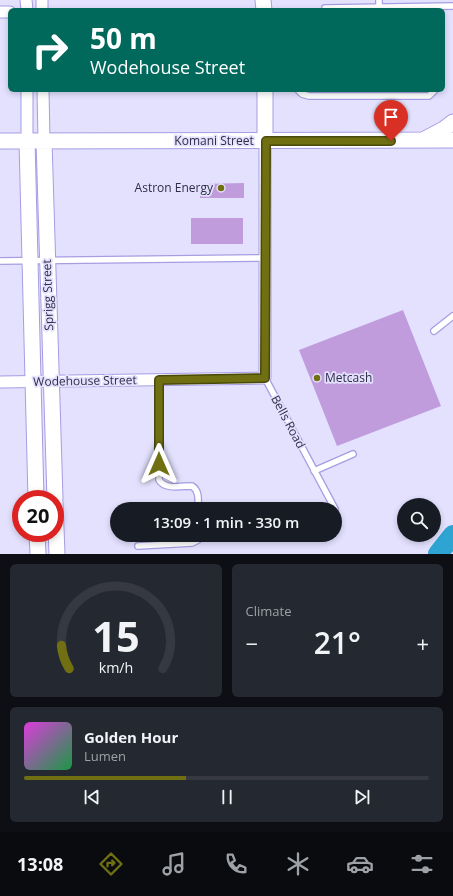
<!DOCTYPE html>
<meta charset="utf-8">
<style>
:root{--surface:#171b24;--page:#242831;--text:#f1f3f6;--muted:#9ea1a6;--line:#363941;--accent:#707013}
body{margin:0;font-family:"Open Sans",sans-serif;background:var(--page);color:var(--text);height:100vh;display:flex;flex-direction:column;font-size:15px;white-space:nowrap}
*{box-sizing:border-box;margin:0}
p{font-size:13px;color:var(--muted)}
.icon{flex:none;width:22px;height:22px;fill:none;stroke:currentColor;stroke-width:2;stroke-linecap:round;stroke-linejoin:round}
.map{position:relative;height:554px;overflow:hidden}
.drawer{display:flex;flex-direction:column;gap:10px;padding:10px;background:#0d0f14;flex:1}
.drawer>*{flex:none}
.guide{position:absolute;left:8px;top:8px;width:437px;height:84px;border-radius:6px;box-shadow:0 2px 6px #0003;background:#00695c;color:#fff;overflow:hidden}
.fabs{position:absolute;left:397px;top:498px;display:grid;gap:8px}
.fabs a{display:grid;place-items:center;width:44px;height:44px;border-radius:50%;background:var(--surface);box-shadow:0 2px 6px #0003;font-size:20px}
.speed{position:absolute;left:12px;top:490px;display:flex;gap:8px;font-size:20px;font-weight:700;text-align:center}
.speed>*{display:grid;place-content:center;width:52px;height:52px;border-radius:50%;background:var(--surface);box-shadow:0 2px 6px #0003;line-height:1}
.speed .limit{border:6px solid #d22;background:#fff;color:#111}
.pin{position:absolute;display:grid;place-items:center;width:34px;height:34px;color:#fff;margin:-41px -17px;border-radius:50% 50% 50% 0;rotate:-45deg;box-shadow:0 0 4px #0007}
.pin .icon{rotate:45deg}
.me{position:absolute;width:44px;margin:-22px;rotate:0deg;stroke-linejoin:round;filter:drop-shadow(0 0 3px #0008)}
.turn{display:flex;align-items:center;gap:14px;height:84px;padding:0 16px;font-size:18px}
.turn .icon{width:52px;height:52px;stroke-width:2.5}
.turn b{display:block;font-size:28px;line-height:34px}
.big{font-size:30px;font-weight:600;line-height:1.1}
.drawer .card{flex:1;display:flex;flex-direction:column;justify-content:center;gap:6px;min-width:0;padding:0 14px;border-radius:6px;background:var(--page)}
.drawer .dial{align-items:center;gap:0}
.dial svg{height:104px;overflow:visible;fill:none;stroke:var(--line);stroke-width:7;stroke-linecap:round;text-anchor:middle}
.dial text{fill:var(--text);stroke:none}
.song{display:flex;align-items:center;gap:12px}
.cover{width:48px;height:48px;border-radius:6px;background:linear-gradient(135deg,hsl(300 70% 55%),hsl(140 70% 35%))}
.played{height:4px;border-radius:2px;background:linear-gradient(90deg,var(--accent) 40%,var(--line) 40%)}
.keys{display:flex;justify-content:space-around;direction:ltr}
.heat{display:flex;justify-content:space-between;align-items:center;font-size:22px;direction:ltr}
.drawer .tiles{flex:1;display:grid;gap:10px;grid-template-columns:1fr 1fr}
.card:last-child{grid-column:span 2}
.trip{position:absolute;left:110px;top:502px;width:232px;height:40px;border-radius:20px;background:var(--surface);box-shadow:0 2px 6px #0003;font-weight:600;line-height:40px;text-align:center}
.tab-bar{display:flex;height:64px;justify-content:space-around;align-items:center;background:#090b0e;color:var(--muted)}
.tab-bar .icon{width:28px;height:28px}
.tab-bar .on{color:var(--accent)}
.tab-bar b{font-size:18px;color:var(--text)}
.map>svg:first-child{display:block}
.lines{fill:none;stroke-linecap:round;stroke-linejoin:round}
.river{stroke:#2ea4d2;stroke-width:20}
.building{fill:#c09cdd}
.lane-casing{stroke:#a69de3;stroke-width:8}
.street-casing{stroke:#a69de3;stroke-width:13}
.secondary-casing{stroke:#a69de3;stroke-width:17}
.lane{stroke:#fff;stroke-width:5.5}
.street{stroke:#fff;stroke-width:11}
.secondary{stroke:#fff;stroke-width:15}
.route-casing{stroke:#49490c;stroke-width:10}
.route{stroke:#707013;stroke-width:7}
.poi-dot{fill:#707013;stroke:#e3e1fe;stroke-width:1.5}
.labels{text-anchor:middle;stroke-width:3.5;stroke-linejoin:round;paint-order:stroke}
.street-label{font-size:12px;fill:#302c48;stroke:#e3e1fe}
.poi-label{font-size:12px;fill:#302c48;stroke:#e3e1fe;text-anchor:end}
</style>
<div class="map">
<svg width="453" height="554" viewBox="0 0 453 554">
<rect width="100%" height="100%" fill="#e3e1fe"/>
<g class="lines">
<path class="river" d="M438,554L453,535"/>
</g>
<path class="building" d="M244,183V198H200V184Z
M191,218H243V244H191Z
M403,310L441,406L337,446L299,350Z"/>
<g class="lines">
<defs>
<path id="lane" d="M379,0V10
M325,8L453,6
M298,90L302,94L309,96H429L435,90
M0,261L265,258
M434,331L453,316
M265,378L335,509
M159,380V480C165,490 182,486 192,486C200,491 198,501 198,509
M314,471L353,454
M138,546L192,543L198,540L199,535"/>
<path id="street" d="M26,0L27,10
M42,0V10
M0,12H10
M27,90V141
M43,90L44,141
M0,382L265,378V141"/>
<path id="secondary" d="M263,0L264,10
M265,90V141
M425,139L444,129L453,122
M0,141L453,140
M27,141L36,499
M44,141L55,499
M55,502L57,554
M37,533L38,554"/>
</defs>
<use href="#lane" class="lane-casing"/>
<use href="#street" class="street-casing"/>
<use href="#secondary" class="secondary-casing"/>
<use href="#lane" class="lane"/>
<use href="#street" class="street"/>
<use href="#secondary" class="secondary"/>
</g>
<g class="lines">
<defs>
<path id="route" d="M159,464V380L265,378L266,141H391"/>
</defs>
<use href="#route" class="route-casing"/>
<use href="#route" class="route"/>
</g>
<g class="poi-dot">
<circle cx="221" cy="188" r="4"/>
<circle cx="317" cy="378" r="4"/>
</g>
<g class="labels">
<g class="street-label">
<text x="214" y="145">Komani Street</text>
<text transform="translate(48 295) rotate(-92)" y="4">Sprigg Street</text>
<text transform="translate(85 381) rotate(-1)" y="4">Wodehouse Street</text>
<text transform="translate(288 422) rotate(62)" y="4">Bells Road</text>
</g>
<g class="poi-label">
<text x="213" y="192">Astron Energy</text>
<text x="325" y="382" text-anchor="start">Metcash</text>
</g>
</g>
</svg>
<div class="fabs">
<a><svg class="icon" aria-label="search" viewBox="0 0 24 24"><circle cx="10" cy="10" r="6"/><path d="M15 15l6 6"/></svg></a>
</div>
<div class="speed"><div class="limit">20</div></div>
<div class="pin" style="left:391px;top:141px;background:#d93025"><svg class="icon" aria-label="arrive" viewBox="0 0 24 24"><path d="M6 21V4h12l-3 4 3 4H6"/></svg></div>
<svg class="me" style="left:159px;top:464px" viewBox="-20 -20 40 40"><path d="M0-17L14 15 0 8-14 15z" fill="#707013" stroke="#fff" stroke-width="4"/></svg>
<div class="trip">13:09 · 1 min · 330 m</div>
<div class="guide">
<div class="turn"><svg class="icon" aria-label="right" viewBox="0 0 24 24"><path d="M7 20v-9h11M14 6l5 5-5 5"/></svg><div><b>50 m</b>Wodehouse Street</div></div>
</div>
</div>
<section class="drawer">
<div class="tiles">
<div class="card dial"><svg viewBox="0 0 100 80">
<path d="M14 69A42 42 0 1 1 86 69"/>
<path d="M14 69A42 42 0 0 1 8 51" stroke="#707013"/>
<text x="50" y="56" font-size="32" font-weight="700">15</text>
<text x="50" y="72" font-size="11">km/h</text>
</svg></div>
<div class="card"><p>Climate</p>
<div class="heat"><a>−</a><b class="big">21°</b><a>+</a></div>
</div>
<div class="card">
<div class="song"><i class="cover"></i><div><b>Golden Hour</b><p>Lumen</p></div></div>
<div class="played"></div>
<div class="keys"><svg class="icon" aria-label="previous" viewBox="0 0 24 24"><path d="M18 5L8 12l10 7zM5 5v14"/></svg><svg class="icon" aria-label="pause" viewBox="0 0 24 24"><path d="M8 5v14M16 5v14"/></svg><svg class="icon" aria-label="next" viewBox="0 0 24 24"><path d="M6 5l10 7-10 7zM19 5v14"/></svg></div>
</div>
</div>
</section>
<nav class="tab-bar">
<b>13:08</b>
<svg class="icon on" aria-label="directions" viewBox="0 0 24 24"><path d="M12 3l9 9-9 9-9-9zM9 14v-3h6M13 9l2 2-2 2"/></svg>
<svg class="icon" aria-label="music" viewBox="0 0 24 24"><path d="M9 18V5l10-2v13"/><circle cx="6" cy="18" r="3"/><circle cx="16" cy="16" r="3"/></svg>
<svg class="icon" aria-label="phone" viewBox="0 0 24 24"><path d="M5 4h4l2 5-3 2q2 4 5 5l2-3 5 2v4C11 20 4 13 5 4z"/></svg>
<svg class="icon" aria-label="climate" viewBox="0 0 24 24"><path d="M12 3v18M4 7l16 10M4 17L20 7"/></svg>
<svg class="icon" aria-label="car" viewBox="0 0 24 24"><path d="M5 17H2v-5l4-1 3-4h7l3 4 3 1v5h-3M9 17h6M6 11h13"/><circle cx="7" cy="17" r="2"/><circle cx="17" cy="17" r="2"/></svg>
<svg class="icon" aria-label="filters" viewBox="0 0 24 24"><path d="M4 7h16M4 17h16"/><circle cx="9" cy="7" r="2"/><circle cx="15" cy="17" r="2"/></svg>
</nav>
